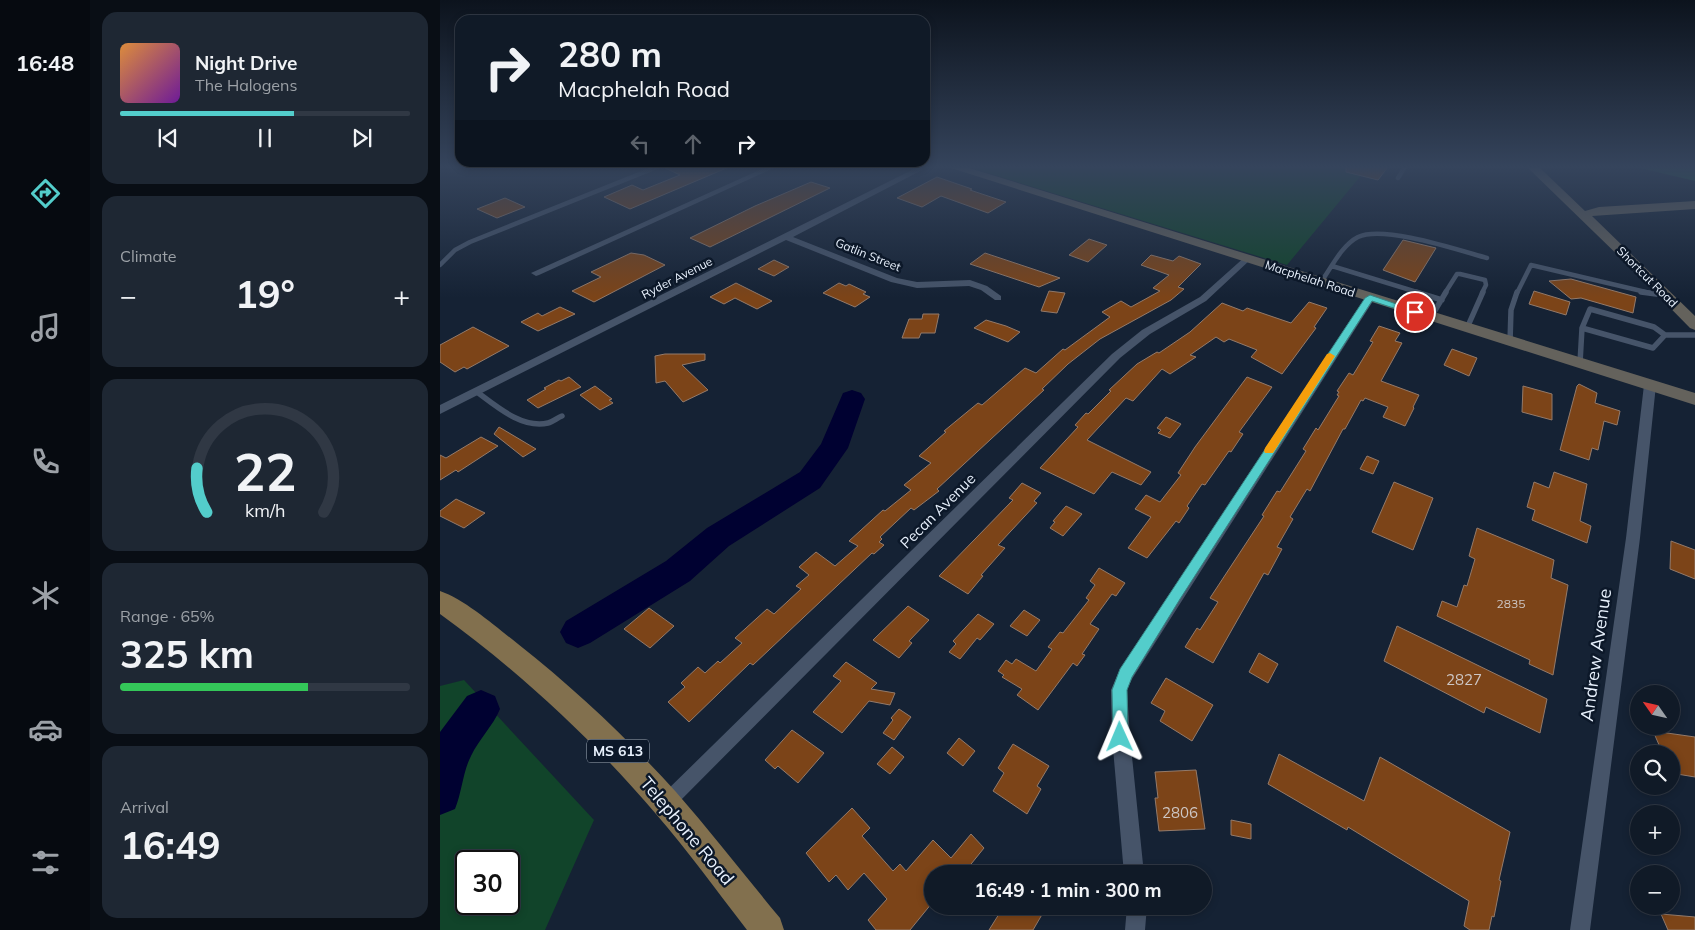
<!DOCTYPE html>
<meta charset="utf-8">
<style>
:root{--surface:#101a27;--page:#1e2733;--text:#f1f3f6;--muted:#9ca1a7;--line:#303844;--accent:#53cdcb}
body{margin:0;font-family:Mulish,sans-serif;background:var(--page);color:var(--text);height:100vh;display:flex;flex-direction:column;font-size:19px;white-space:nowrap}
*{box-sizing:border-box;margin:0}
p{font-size:16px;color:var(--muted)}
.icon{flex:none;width:28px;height:28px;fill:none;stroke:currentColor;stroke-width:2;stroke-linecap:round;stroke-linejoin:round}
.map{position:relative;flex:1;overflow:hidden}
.details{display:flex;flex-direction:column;gap:12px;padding:12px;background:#090e15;width:350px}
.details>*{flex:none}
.guide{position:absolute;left:15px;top:15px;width:475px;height:152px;border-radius:15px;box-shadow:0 2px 8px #0003,0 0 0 1px var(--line);background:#101a27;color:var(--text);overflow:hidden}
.needle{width:32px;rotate:304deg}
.fabs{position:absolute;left:1190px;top:685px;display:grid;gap:10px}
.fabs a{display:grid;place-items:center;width:50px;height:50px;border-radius:50%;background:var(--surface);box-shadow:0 2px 8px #0003,0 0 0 1px var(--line);font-size:25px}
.speed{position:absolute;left:15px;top:850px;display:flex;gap:10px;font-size:25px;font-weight:700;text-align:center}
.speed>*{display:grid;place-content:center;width:65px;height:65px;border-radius:50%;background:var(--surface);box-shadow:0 2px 8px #0003,0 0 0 1px var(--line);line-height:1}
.speed .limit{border:2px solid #111;border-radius:8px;background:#fff;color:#111}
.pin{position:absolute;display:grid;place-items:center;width:42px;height:42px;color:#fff;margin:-21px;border:2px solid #fff;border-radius:50%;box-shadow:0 1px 5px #0007}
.me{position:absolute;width:55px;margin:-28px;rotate:359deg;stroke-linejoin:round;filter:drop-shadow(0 0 4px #0008)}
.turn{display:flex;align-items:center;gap:18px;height:105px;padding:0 20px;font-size:22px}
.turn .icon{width:65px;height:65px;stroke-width:2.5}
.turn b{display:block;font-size:35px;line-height:42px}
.lanes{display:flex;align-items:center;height:48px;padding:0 20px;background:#0003;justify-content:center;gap:25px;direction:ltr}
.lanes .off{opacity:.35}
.big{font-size:38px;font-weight:700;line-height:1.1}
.details .widget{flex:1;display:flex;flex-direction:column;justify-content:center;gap:8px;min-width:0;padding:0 18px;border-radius:15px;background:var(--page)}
.details .dial{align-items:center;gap:0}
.dial svg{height:130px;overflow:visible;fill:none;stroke:var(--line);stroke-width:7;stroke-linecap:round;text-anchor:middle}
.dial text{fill:var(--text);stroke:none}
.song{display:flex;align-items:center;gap:15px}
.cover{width:60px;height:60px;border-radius:8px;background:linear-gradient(135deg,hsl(30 70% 55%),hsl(280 70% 35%))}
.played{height:5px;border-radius:2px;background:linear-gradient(90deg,var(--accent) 60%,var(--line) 60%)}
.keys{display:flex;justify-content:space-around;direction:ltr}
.heat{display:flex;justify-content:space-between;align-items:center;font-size:28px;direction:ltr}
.charge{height:8px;border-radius:4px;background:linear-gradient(90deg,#34c759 65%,var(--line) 0)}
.trip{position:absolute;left:484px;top:865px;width:288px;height:50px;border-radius:25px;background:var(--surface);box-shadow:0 2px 8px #0003,0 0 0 1px var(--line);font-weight:700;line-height:50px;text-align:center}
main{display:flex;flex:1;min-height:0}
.menu{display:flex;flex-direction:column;width:90px;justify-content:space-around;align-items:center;background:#060a10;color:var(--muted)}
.menu .icon{width:35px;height:35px}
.menu .selected{color:var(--accent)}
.menu b{font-size:22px;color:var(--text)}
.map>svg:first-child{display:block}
.green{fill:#11442a;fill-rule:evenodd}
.forest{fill:#1d6741}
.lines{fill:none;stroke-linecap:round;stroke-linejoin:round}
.river{fill:#000131;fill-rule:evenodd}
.building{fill:#7c4418;stroke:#937a6a}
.lane-far1{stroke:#465469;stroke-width:4.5}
.lane{stroke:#465469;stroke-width:5.5}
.street{fill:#465469;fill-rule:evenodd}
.secondary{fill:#64625c;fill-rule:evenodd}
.primary{fill:#82704e;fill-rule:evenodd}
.route{fill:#53cdcb;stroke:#368584}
.slow{fill:#f59e0b}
.labels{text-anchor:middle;stroke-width:5;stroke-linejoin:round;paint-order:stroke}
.far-street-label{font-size:12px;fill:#e8f1fd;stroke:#0c1829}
.number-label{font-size:12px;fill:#cdc6c4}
.shield{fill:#0c1829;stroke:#a6b0bd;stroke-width:1}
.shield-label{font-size:14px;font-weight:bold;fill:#e8f1fd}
.street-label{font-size:15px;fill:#e8f1fd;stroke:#0c1829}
.near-number-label{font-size:15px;fill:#cdc6c4}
.near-street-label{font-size:18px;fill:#e8f1fd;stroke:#0c1829}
</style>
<main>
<nav class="menu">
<b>16:48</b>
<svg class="icon selected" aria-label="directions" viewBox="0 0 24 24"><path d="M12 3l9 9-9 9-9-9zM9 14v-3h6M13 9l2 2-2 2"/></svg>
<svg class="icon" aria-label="music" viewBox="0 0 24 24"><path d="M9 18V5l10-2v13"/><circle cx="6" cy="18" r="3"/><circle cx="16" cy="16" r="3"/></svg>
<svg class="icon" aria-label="phone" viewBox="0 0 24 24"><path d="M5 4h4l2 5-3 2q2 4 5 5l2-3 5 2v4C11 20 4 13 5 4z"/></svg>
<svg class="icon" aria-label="climate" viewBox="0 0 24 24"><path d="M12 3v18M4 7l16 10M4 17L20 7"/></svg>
<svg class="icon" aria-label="car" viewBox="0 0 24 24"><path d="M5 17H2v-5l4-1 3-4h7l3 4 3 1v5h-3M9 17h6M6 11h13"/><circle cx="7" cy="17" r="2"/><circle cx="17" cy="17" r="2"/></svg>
<svg class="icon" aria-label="filters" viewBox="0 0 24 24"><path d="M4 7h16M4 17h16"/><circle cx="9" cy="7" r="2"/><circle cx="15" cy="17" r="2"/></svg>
</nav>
<section class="details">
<div class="widget">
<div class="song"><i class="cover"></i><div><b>Night Drive</b><p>The Halogens</p></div></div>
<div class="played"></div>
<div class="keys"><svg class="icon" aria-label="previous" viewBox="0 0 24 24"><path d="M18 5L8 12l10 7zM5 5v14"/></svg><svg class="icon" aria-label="pause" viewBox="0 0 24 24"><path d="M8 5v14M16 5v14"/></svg><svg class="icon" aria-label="next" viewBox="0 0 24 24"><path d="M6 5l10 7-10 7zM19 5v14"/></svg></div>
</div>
<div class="widget"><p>Climate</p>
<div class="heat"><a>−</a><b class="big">19°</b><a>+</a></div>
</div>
<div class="widget dial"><svg viewBox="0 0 100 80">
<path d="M14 69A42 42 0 1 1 86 69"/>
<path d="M14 69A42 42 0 0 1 8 42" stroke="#53cdcb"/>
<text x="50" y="56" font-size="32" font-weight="700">22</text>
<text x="50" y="72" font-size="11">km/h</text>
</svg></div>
<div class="widget"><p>Range · 65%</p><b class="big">325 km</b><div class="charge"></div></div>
<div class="widget"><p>Arrival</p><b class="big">16:49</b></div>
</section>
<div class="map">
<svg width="1255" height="930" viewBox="0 0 1255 930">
<rect width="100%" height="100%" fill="#152234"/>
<path class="green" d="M528,167H928L847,265Z
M24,680L154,820L105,930H0V686ZM26,861H69V904H26Z"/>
<path class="forest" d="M1199,167H1255V181L1200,168Z"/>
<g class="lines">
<path class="river" d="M412,390L421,393L425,399L408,448L380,488L289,546L250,581L150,643L138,648L126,643L120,632L126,621L226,561L267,528L360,472L381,444L403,393Z
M41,690L55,696L60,709C53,726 39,739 31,756C23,771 22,792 15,809L0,815V732L27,696Z"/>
</g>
<path class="building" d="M223,167H289L190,209L164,197L192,185L203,190L240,175Z
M906,167H948L938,180L906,172Z
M497,177L532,189L530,190L566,202L548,213L501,196L482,207L457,198Z
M371,182L390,188L270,247L250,238L315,206Z
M65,198L85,207L57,218L37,209Z
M649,239L667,245L648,262L629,255Z
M963,240L996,248L975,282L943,270Z
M191,253L204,255L225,265L154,302L132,291L161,277L151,272Z
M545,253L620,278L599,287L530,264Z
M711,255L733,261L739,256L761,264L738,287L744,289L731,300L660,339L628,364L602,389L604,390L497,489L499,491L474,510L471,508L440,537L442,539L439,542L444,545L434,554L432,553L313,665L310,663L249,722L228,702L245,687L241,683L258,667L265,673L278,661L280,663L302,643L295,638L327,609L334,614L361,589L356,586L369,575L359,567L376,552L395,566L418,546L409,541L443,510L445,511L471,490L464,485L491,463L479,456L506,432L504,431L538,403L542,405L585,368L596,373L623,349L625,350L670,317L662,312L681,301L691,307L720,291L713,288L729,275L701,265Z
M334,260L349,267L334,276L318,269Z
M1131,279L1196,297L1193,313L1141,298L1131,299L1109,281Z
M296,283L332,301L317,309L295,298L284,304L270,297Z
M399,283L406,286L409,284L426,292L423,294L430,297L415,307L383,293Z
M609,291L625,293L617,313L601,311Z
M1094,291L1130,302L1126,315L1089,304Z
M869,302L887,308L874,327L876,328L870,336L842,374L811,357L817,350L789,339L784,342L776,337L750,355L756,357L730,374L722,369L693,401L686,398L647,440L711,472L701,485L672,472L654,494L600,468L638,427L635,425L646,413L648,414L671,391L669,390L697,364L717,352L719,353L750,332L782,303L803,311L807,308L851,323Z
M120,307L135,314L98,331L81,322L98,313L102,316Z
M483,314H499L495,333H481L479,338H462L469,319H482Z
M546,320L566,326L580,332L568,342L534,328Z
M939,326L960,333L955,341L962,343L941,381L979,395L973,407L974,408L965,426L943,417L948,407L925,398L923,401L921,400L905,429H903L870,491L867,489L850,517L853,519L837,547L842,549L828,575L824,573L773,663L745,647L757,628L760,630L778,602L770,598L824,516L822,515L837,491L840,492L866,451L863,449L876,428L878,430L899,396L897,395L899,392L897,391L909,373L913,375L933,342L930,341Z
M33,327L69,346L27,369L24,367L15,372L0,362V345Z
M1012,349L1037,358L1029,376L1004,365Z
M225,354H265V360L242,365L268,390L243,402L225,381L216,383L215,356Z
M129,377L141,387L98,408L87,400L106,389L104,388L119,380L121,381Z
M807,377L832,387L799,432L803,434L791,452L789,451L765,485L762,484L747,506L749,508L739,523L736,521L707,558L688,548L711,517L695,509L706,495L720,502L741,475L738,473L755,447Z
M1139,384L1157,393L1155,403L1180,411L1177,425L1164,421L1158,450L1152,448L1149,460L1120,450L1137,386Z
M155,386L172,399L169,400L173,403L160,410L140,395Z
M1083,386L1112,394V420L1082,412Z
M726,417L741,424L730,438L718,433L721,430L717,428Z
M59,427L96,449L83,457L54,434Z
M41,437L58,446L18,472L16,470L0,480V455L6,458Z
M927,456L939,461L933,474L920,469Z
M1114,472L1147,484L1140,521L1151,526L1147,543L1092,520L1095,510L1087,507L1094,482L1109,488Z
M954,482L993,498L973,550L932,532Z
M582,483L601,493L594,501L597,503L558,545L565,548L541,575L543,576L528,594L499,576L573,500L569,498Z
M16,499L45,513L24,528L0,516V511Z
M626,506L642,514L623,536L610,528L615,522L613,521Z
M1037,528L1114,560L1111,578L1128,585L1113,675L1089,664L1090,660L997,616L1002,601L1017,607L1024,585L1027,586L1035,559L1029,556Z
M1231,541L1255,550V579L1230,569Z
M659,568L685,583L676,596L672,594L650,624L659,629L642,654L645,655L637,666L633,663L598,710L577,695L582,689L562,677L564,675L558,671L566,660L572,664L576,659L596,671L612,649L608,647L620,632L623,633L649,600L646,598L655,585L650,581Z
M468,606L489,620L469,641L472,643L459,658L433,640Z
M209,608L234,626L210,648L184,629Z
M584,610L600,620L587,636L570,626Z
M538,614L554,624L540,640L537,638L520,659L509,652L516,644L513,641Z
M957,626L1107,699L1100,733L1046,707L1044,713L944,661Z
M819,653L838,664L828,683L809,672Z
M406,662L437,683L431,689L455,693L450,705L429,701L402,733L373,712L401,681L393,676Z
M726,678L773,705L752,741L720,721L725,711L711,703Z
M459,709L471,717L454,740L443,733L453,720L451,718Z
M352,730L384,753L358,783L338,766L335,769L325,760Z
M1213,731L1255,737V777L1231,773V754H1223Z
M519,738L535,751L523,766L507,753Z
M573,744L609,766L597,786L601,789L587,814L553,791L564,773L558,768Z
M452,747L464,757L450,774L437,764Z
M839,754L924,801L940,757L1070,832L1059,880L1061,881L1054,917L1052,916L1049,930H1030L1024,926L1029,901L908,827L907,830L828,784Z
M756,770L765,829L719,831L715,798H718L715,772Z
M412,808L430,828L422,836L453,871L460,864L466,871L493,840L511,858L531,834L544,848L523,874H492V903L470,930H436L428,920L447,899L424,873L408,890L396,875L389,882L366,853Z
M791,820L811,824V839L791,835Z
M564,906H607L593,930H549Z
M1221,914L1255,917V930H1228Z"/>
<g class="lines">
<path class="lane-far1" d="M958,178L965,167
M0,265L15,250L30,242L217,167
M892,266L980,293
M881,282C891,268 902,245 918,237C944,225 1018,250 1047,258
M1005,293L1017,274H1020L1045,280L1046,285L1042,293
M1077,293L1091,265L1210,293"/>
<path class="lane" d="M976,292L1002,300
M1201,292L1224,295
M991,317L1006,292
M1027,328L1043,292
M1142,328L1213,348L1225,335
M1070,342L1071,310L1077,292
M1140,363L1142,328L1150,309L1214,327L1225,335H1255
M37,392C56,406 82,429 108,423C113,422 117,418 122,416"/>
<path class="street" d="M326,167H336L99,275L96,276L91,273Z
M478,167H488L353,237L457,278L477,282L530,280L547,286L561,296V300H555L541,290L529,286L477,288L451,282L346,240L0,414V405Z
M807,255L811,258L810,260L766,301L710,334L680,358L232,809L226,812L220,809L217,803L220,797L672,354L702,330L760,297Z
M930,295L935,298L692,679L687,690L690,737L704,874H684L672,737L671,690L680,669L925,298Z
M1210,381L1216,385L1200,538L1150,930H1130L1186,538L1204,385Z
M687,906H707L705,930H685Z"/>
<path class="secondary" d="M508,167H526L1255,393V405Z
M1087,167H1099L1145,211L1159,207L1255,201V209L1152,216L1255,316V330L1250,328L1189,266Z"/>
<path class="primary" d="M0,591C26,600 56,627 78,644C135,689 187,738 236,792C272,833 305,876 340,918L344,930H307C277,891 248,851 216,814C152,739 80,672 0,614Z"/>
</g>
<linearGradient id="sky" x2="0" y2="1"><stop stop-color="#0c131d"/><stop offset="0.56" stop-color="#35445c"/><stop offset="1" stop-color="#35445c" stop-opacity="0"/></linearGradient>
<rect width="1255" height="298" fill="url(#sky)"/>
<path class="route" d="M930,295L980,312L975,315L932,301L740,599L692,677L687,690L688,737L686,743L680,745L675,743L673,737L672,690L680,669L925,298Z"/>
<path class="slow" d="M890,353L895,356L833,453H825L824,451L825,448L887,354Z"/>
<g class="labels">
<g class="far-street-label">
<text transform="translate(428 255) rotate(22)" y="4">Gatlin Street</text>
<text transform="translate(1207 277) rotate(45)" y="4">Shortcut Road</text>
<text transform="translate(237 278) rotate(-27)" y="4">Ryder Avenue</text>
<text transform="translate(870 279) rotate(18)" y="4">Macphelah Road</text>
</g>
<g class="number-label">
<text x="1071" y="608">2835</text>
</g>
<rect class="shield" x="147" y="739.5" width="62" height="23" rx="4"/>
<g class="shield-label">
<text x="178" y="756">MS 613</text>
</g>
<g class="street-label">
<text transform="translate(498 511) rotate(-45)" y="5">Pecan Avenue</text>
</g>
<g class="near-number-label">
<text x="1024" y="685">2827</text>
<text x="740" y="818">2806</text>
</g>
<g class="near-street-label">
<text transform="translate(1156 655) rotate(-82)" y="6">Andrew Avenue</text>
<text transform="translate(247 831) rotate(50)" y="6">Telephone Road</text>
</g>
</g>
</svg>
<div class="fabs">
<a><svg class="needle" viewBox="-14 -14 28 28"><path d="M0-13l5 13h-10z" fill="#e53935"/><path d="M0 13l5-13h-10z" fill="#9ca1a7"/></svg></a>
<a><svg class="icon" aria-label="search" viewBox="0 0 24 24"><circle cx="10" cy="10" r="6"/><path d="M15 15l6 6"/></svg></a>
<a>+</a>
<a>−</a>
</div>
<div class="speed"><div class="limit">30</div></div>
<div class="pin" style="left:975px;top:312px;background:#d93025"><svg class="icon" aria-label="arrive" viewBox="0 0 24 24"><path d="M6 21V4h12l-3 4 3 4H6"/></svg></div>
<svg class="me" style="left:680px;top:737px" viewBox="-20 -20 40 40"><path d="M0-17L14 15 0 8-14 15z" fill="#53cdcb" stroke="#fff" stroke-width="4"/></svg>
<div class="trip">16:49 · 1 min · 300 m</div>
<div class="guide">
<div class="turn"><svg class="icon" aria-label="right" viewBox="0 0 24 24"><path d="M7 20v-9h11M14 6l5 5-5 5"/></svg><div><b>280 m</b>Macphelah Road</div></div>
<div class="lanes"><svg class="icon off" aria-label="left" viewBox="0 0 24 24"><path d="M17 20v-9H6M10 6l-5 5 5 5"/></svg><svg class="icon off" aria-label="ahead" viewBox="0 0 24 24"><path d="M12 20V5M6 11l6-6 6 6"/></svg><svg class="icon" aria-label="right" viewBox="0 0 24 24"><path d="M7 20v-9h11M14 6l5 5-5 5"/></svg></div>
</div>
</div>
</main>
